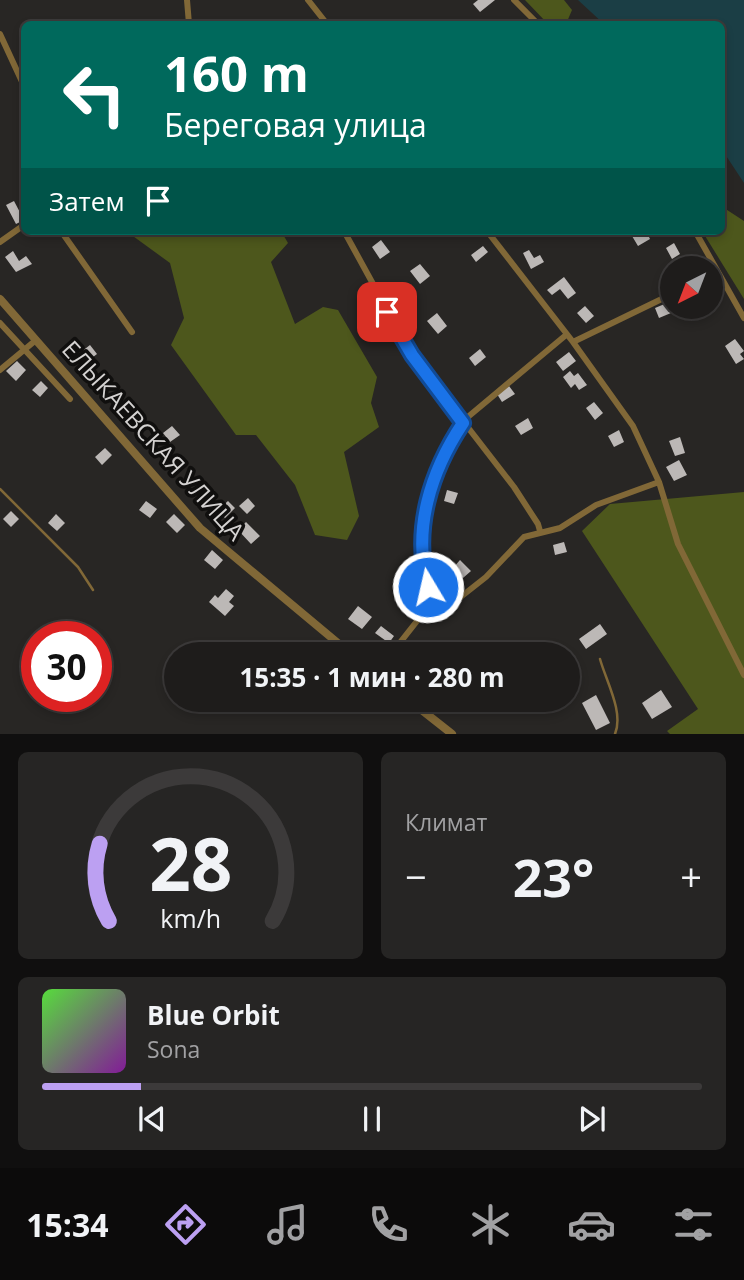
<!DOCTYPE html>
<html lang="ru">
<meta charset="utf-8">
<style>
:root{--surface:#1e1c1b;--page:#262524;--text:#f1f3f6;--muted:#a1a1a3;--line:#3c3a3a;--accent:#bca0f2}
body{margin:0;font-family:"Open Sans",sans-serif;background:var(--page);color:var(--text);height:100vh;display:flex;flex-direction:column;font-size:26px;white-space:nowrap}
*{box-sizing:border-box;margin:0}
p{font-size:23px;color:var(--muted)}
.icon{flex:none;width:38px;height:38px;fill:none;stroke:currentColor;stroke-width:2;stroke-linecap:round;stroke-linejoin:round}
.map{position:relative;height:734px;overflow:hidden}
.side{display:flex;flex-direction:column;gap:18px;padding:18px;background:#100f0f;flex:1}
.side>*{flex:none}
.hud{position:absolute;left:21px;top:21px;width:704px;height:214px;border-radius:10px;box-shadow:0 4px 10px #0003,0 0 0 2px var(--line);background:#00695c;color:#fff;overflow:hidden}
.needle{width:46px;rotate:222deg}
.tools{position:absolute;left:660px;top:256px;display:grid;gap:14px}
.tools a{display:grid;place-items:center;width:63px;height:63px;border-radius:50%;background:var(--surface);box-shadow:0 4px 10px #0003,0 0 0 2px var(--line);font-size:35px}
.speed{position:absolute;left:21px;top:621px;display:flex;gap:14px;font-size:35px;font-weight:700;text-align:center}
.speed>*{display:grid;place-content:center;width:91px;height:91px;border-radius:50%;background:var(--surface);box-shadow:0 4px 10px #0003,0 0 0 2px var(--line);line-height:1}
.speed .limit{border:10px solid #d22;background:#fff;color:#111}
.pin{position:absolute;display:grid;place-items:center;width:60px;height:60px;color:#fff;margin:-30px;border-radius:14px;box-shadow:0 4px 10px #0006}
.me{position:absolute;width:77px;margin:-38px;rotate:351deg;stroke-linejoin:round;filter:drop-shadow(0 0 5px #0008)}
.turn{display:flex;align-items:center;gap:24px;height:147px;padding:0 28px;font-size:32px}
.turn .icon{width:91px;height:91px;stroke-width:2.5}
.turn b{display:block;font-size:49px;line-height:60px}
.then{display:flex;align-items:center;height:66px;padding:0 28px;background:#0003;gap:14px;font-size:26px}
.big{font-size:52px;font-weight:700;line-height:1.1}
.side .card{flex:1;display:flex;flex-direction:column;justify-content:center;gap:10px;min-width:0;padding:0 24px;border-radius:10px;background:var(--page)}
.side .dial{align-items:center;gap:0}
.dial svg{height:182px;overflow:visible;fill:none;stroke:var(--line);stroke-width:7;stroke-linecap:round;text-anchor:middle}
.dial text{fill:var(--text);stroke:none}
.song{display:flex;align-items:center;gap:21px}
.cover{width:84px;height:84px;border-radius:10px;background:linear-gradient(135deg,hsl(110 70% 55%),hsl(290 70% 35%))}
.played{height:7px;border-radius:4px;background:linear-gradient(90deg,var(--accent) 15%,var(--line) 15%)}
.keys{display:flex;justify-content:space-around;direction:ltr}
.heat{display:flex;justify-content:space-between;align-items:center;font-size:38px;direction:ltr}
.side .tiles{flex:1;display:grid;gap:18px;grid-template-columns:1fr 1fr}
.card:last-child{grid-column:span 2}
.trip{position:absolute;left:164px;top:642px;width:416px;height:70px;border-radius:35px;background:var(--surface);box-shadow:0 4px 10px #0003,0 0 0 2px var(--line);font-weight:700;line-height:70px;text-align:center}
.menu{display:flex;height:112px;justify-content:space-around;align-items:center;background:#0c0b0b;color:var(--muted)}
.menu .icon{width:49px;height:49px}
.menu .current{color:var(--accent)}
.menu b{font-size:32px;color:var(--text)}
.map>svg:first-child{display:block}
.forest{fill:#4d571c}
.water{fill:#1b3e45}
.building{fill:#bcb8b6}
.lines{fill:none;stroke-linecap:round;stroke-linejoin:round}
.service{stroke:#816837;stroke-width:2.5}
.minor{stroke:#816837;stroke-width:6}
.tertiary{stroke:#816837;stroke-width:8}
.route-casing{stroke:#114b97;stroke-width:18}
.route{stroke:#1a73e8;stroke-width:12}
.labels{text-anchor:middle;stroke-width:7;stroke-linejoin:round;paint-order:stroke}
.street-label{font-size:24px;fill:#d4d2d1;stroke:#100f0e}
</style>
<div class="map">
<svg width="744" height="734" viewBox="0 0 744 734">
<rect width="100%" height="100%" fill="#282624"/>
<path class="forest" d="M525,0H564L572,10L566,24H548Z
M721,206L744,221V299L702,231H721Z
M126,231H281L288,243L271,262L295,324L323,307L338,310L377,377L371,403L379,427L344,452L359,516L347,540L315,535L295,485L256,435H236L171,345L184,318L170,263Z
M744,492V734H670L667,731L698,709L582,531L610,504Z"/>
<path class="water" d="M578,0H744V183L721,148V24H604Z"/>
<path class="building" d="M478,0H495L480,12L473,4Z
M14,201L24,220L16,224L6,205Z
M642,231H646L650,239L638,246L632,236Z
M381,240L390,252L380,259L372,247Z
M674,243L680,254L672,259L666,248Z
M483,246L488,252L476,262L471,255Z
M529,250L534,258L540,255L544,262L531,269L523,253Z
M13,251L19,261L26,256L32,264L16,272L5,257Z
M420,264L430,276L420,284L410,271Z
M564,277L576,293L568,299L560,289L552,295L547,290Z
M667,303L671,313L659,318L655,308Z
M585,306L594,316L586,323L577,313Z
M437,313L447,326L438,334L427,321Z
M735,339L744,351L740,354L744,359L736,364L725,346Z
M90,345L97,354L88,361L81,352Z
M480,349L486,357L475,366L469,358Z
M569,352L576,361L563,371L556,362Z
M17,361L26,370L16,381L6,371Z
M570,371L574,376L578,373L587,385L579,390L575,384L571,388L563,377Z
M41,381L48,388L40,397L32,390Z
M509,386L515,394L502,402L497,394Z
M594,402L603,413L595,420L586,408Z
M528,418L533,428L521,435L515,426Z
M172,426L180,435L170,442L163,433Z
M619,430L624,442L614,447L608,436Z
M680,437L685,453L675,456L669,441Z
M105,448L112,455L102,465L95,457Z
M679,460L687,475L674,481L666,467Z
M447,490L458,493L454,504L444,501Z
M248,498L255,506L247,514L239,506Z
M146,501L157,509L150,518L139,510Z
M228,501L235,508L225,518L217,511Z
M11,511L19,519L11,527L3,519Z
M56,514L65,523L57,531L48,523Z
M174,514L185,525L177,533L166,522Z
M246,522L260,536L251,544L238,530Z
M564,542L567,552L555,555L553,545Z
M212,550L223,560L215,569L204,560Z
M460,560L471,571L463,578L453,568Z
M226,589L234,596L229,602L234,606L225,616L209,602L215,595L218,598Z
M358,606L372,617L362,629L348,619Z
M600,624L607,634L586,649L579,639Z
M381,626L394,636L389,643L375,633Z
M661,690L672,707L652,719L642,703Z
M596,695L610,723L596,730L582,703Z"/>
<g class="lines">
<path class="service" d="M0,489L78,567L93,590
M600,659C606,681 624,712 615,734"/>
<path class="minor" d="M187,0L189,24
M308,0L327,24
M514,0L538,24
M0,34L24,86
M61,231L132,332
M344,231L412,355L514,487L538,524L540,531
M487,231L573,342L633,426L659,482L678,544L744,675
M695,231L744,318
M0,242L24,225
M0,323L70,399
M573,342L672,294
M0,370L36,340
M432,602L453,603L486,577L524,537L560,528L596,505L659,482
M391,654L432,602L424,572L421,530L437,470L447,447L469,416L566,335"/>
<path class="tertiary" d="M0,299L200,528L351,654
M409,700L452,734"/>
</g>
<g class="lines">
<defs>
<path id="route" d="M387,312L412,355L463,423C431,471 412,529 428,587"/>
</defs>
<use href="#route" class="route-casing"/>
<use href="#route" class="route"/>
</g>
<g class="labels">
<g class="street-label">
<text transform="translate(153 441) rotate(48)" y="8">ЕЛЫКАЕВСКАЯ УЛИЦА</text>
</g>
</g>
</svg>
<div class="tools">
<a><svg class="needle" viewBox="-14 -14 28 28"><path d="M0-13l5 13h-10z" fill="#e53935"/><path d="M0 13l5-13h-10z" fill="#a1a1a3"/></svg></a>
</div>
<div class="speed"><div class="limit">30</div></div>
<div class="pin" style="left:387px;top:312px;background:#d93025"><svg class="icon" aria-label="arrive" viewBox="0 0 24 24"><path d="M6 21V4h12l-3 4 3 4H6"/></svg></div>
<svg class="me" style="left:428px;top:587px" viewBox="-20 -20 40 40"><circle r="17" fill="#1a73e8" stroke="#fff" stroke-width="3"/><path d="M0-11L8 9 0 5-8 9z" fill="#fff"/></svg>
<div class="trip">15:35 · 1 мин · 280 m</div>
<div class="hud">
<div class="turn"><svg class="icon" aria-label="left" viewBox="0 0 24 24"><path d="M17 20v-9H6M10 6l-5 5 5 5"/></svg><div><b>160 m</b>Береговая улица</div></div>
<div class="then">Затем<svg class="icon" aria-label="arrive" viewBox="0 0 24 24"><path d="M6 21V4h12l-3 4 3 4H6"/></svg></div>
</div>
</div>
<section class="side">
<div class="tiles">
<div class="card dial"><svg viewBox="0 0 100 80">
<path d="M14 69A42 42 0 1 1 86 69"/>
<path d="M14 69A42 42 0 0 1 10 35" stroke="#bca0f2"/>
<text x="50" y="56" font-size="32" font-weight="700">28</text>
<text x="50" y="72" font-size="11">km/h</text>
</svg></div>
<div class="card"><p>Климат</p>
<div class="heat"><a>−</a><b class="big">23°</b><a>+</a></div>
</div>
<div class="card">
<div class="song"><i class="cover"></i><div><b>Blue Orbit</b><p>Sona</p></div></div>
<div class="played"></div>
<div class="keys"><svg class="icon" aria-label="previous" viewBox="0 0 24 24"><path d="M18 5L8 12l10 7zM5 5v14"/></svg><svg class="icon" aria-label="pause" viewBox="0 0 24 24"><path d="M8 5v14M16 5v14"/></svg><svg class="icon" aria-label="next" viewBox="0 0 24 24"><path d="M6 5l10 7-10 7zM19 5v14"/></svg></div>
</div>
</div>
</section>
<nav class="menu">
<b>15:34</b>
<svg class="icon current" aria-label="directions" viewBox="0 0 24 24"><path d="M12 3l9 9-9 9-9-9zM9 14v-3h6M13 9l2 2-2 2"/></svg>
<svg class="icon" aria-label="music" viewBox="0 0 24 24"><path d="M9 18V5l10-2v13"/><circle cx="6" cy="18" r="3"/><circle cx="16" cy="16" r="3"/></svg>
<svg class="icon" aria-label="phone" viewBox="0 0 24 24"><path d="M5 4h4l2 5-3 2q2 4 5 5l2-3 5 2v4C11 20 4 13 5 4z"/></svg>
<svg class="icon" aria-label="climate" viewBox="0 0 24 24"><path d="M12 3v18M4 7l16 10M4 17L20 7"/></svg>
<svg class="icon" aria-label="car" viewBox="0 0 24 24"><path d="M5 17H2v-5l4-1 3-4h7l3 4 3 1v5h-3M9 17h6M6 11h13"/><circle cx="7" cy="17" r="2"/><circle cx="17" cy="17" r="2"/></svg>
<svg class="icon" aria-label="filters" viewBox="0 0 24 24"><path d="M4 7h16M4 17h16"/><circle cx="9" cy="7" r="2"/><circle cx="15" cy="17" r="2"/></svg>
</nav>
